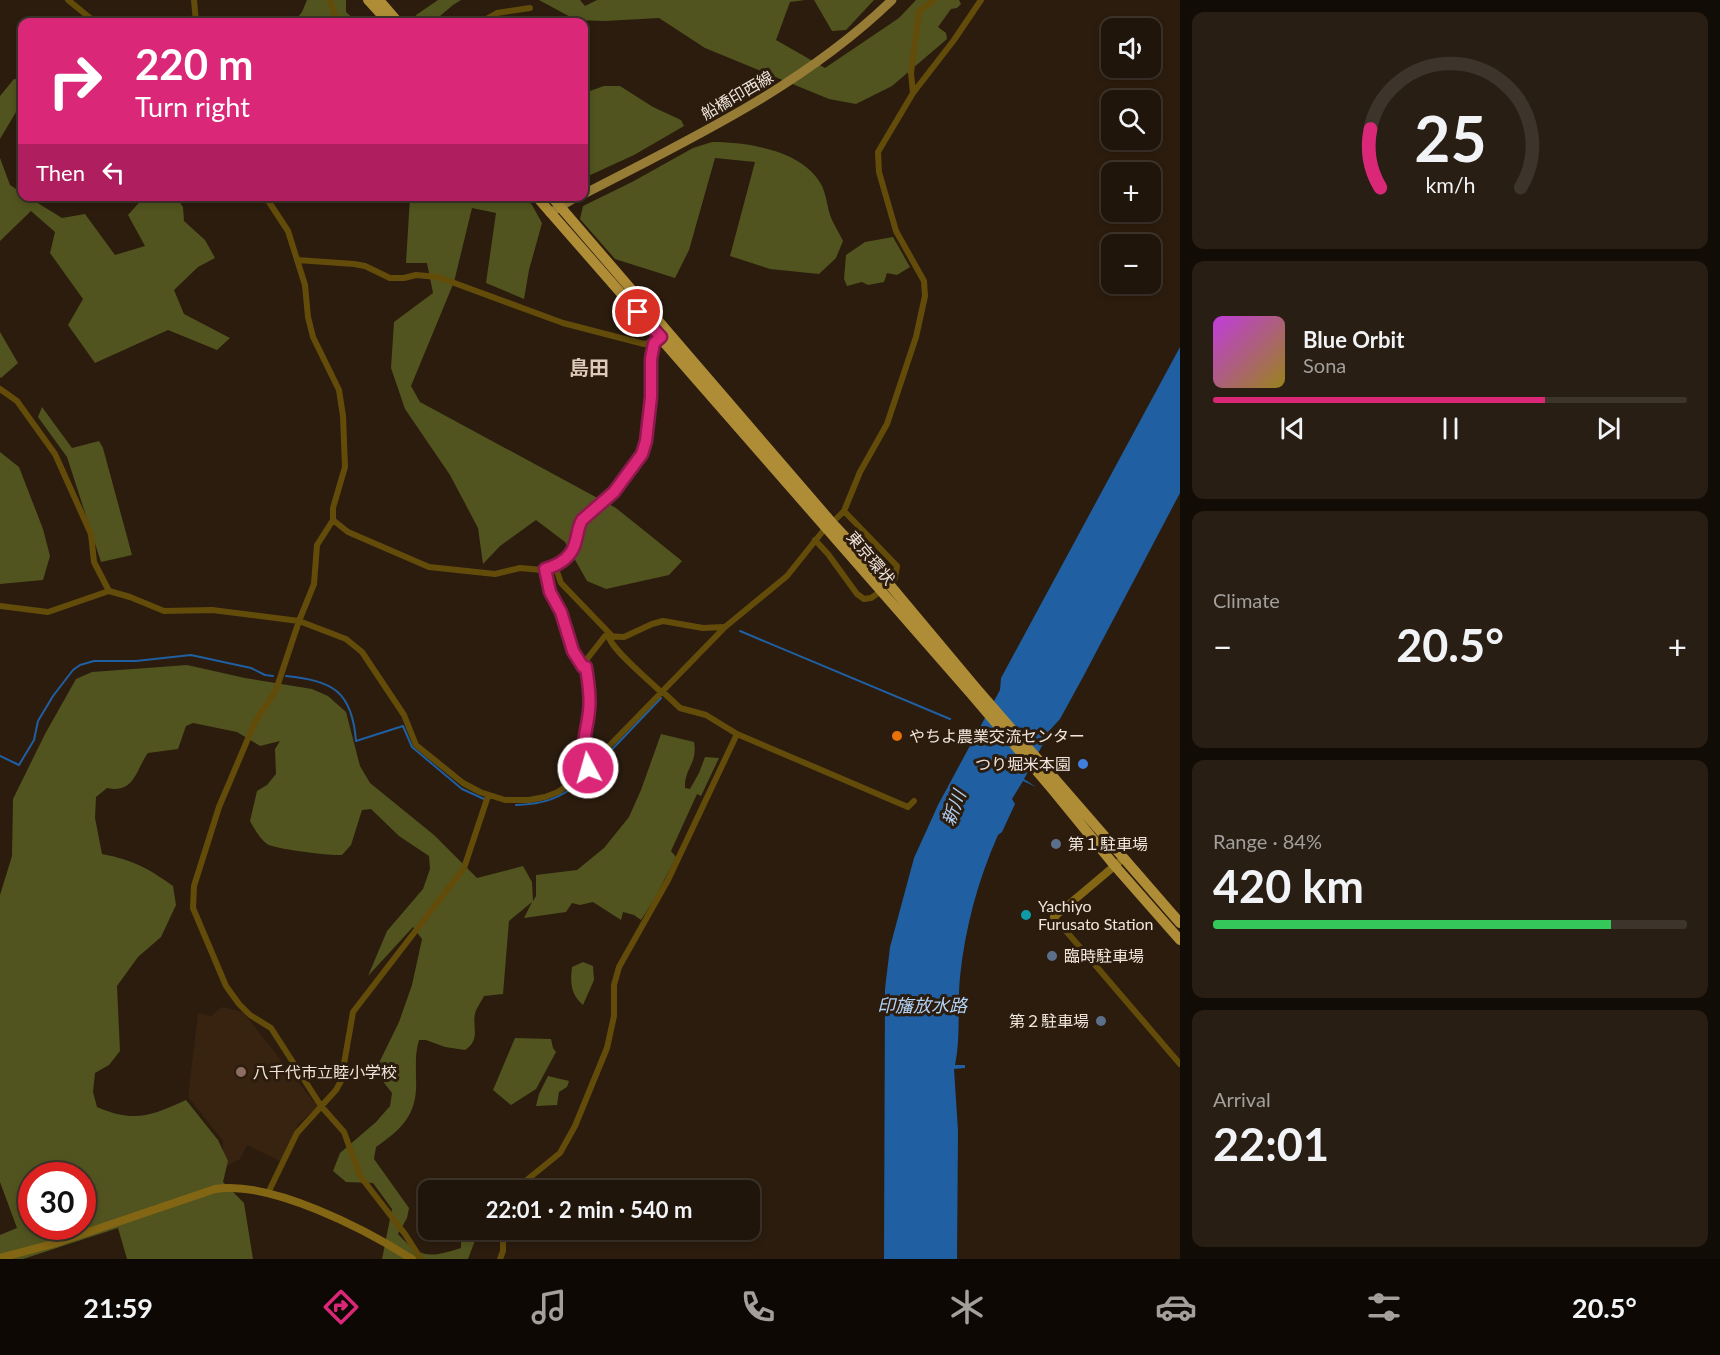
<!DOCTYPE html>
<meta charset="utf-8">
<style>
:root{--surface:#20150a;--page:#281e13;--text:#f1f3f6;--muted:#a29f9c;--line:#3d342b;--accent:#db2777}
body{margin:0;font-family:Lato,"Noto Sans JP",sans-serif;background:var(--page);color:var(--text);height:100vh;display:flex;flex-direction:column;font-size:22px;white-space:nowrap}
*{box-sizing:border-box;margin:0}
p{font-size:20px;color:var(--muted)}
.icon{flex:none;width:33px;height:33px;fill:none;stroke:currentColor;stroke-width:2;stroke-linecap:round;stroke-linejoin:round}
.map{position:relative;flex:1;overflow:hidden}
.drawer{display:flex;flex-direction:column;gap:12px;padding:12px;background:#120c06;width:540px}
.drawer>*{flex:none}
.banner{position:absolute;left:18px;top:18px;width:570px;height:183px;border-radius:12px;box-shadow:0 3px 9px #0003,0 0 0 2px var(--line);background:#db2777;color:#fff;overflow:hidden}
.controls{position:absolute;left:1101px;top:18px;display:grid;gap:12px}
.controls a{display:grid;place-items:center;width:60px;height:60px;border-radius:12px;background:var(--surface);box-shadow:0 3px 9px #0003,0 0 0 2px var(--line);font-size:30px}
.speed{position:absolute;left:18px;top:1162px;display:flex;gap:12px;font-size:30px;font-weight:700;text-align:center}
.speed>*{display:grid;place-content:center;width:78px;height:78px;border-radius:50%;background:var(--surface);box-shadow:0 3px 9px #0003,0 0 0 2px var(--line);line-height:1}
.speed .limit{border:9px solid #d22;background:#fff;color:#111}
.pin{position:absolute;display:grid;place-items:center;width:51px;height:51px;color:#fff;margin:-26px;border:3px solid #fff;border-radius:50%;box-shadow:0 2px 6px #0007}
.me{position:absolute;width:66px;margin:-33px;rotate:354deg;stroke-linejoin:round;filter:drop-shadow(0 0 4px #0008)}
.turn{display:flex;align-items:center;gap:21px;height:126px;padding:0 18px;font-size:27px}
.turn .icon{width:78px;height:78px;stroke-width:2.5}
.turn b{display:block;font-size:42px;line-height:51px}
.then{display:flex;align-items:center;height:57px;padding:0 18px;background:#0003;gap:12px;font-size:22px}
.big{font-size:45px;font-weight:700;line-height:1.1}
.drawer .widget{flex:1;display:flex;flex-direction:column;justify-content:center;gap:9px;min-width:0;padding:0 21px;border-radius:12px;background:var(--page)}
.drawer .dial{align-items:center;gap:0}
.dial svg{height:156px;overflow:visible;fill:none;stroke:var(--line);stroke-width:7;stroke-linecap:round;text-anchor:middle}
.dial text{fill:var(--text);stroke:none}
.song{display:flex;align-items:center;gap:18px}
.cover{width:72px;height:72px;border-radius:9px;background:linear-gradient(135deg,hsl(290 70% 55%),hsl(50 70% 35%))}
.played{height:6px;border-radius:3px;background:linear-gradient(90deg,var(--accent) 70%,var(--line) 70%)}
.keys{display:flex;justify-content:space-around;direction:ltr}
.heat{display:flex;justify-content:space-between;align-items:center;font-size:33px;direction:ltr}
.charge{height:9px;border-radius:4px;background:linear-gradient(90deg,#34c759 84%,var(--line) 0)}
.trip{position:absolute;left:418px;top:1180px;width:342px;height:60px;border-radius:12px;background:var(--surface);box-shadow:0 3px 9px #0003,0 0 0 2px var(--line);font-weight:700;line-height:60px;text-align:center}
.tab-bar{display:flex;height:96px;justify-content:space-around;align-items:center;background:#0d0804;color:var(--muted)}
.tab-bar .icon{width:42px;height:42px}
.tab-bar .current{color:var(--accent)}
.tab-bar b{font-size:27px;color:var(--text)}
main{display:flex;flex:1;min-height:0}
.map>svg:first-child{display:block}
.built{fill:#372310}
.forest{fill:#51541e;fill-rule:evenodd}
.water{fill:#1f5fa2}
.lines{fill:none;stroke-linecap:round;stroke-linejoin:round}
.stream{stroke:#1f5fa2;stroke-width:2}
.street{stroke:#634c0a;stroke-width:6}
.secondary{stroke:#836614;stroke-width:8}
.primary{stroke:#977c36;stroke-width:9}
.highway{stroke:#af8d37;stroke-width:10}
.route-casing{stroke:#8e194d;stroke-width:15}
.route{stroke:#db2777;stroke-width:10}
.food-dot{fill:#e8710a;stroke:#2b1c0e;stroke-width:2}
.shop-dot{fill:#3f7fe0;stroke:#2b1c0e;stroke-width:2}
.service-dot{fill:#5c6f8a;stroke:#2b1c0e;stroke-width:2}
.culture-dot{fill:#0f9aa8;stroke:#2b1c0e;stroke-width:2}
.education-dot{fill:#8d6e63;stroke:#2b1c0e;stroke-width:2}
.labels{text-anchor:middle;stroke-width:6;stroke-linejoin:round;paint-order:stroke}
.street-label{font-size:16px;fill:#f0e5dc;stroke:#2b1c0e}
.poi-label{font-size:16px;fill:#f0e5dc;stroke:#2b1c0e;text-anchor:start}
.water-label{font-size:18px;font-style:italic;fill:#b2d2f7;stroke:#2b1c0e}
.quarter-label{font-size:20px;font-weight:bold;fill:#decab8;stroke:#2b1c0e}
</style>
<main>
<div class="map">
<svg width="1180" height="1259" viewBox="0 0 1180 1259">
<rect width="100%" height="100%" fill="#2b1c0e"/>
<path class="built" d="M222,1007L243,1012L318,1107L298,1124L282,1162L247,1145L240,1159L223,1168V1141L188,1097L198,1013L211,1016Z"/>
<path class="forest" d="M307,0H346V12L357,22H294L302,12Z
M438,0H461L453,5L433,22H418L416,15Z
M539,0H580L585,6L597,0H805L790,2L776,40L825,68L899,18L916,0H959L961,4L957,8L951,9L938,27L946,33L947,39L892,86L856,104L829,99L705,48L659,18L605,21L576,20Z
M814,0H874L846,30L832,31Z
M14,79L22,80V102L0,139V96Z
M604,86H620L653,107L681,120L684,126L634,155L586,177L588,117H584V93Z
M712,142C747,142 802,150 821,184C826,193 827,205 830,215C833,224 839,232 843,241L836,258L819,274L770,269L730,256L755,162L715,158L689,250L675,278L615,259L580,219L583,206L632,182L693,148Z
M0,158L10,185L22,193V196L28,197L62,218L85,214L115,255L145,246L128,215L144,197H176L183,207L184,221L205,240L215,258L198,267L174,290L184,314L230,338L217,350L168,330L95,363L68,325L83,299L50,253L55,232L31,211L0,241Z
M410,197H524L532,205L542,223L529,270L524,299L486,283L496,213L472,208L454,282L411,386L420,402L616,508L682,561L669,575L606,589L587,581L565,542L536,520L500,546L483,564L478,528L450,475L405,409L391,368L394,322L433,293L427,263H406Z
M893,237L910,267L897,275L887,273L884,282L868,285L862,282L847,286L844,279L846,255L865,242Z
M0,332L18,363L1,378L0,377Z
M42,407L72,448L99,441L103,448L132,555L101,562L67,457L38,417Z
M0,452L19,467L43,529L50,556L43,580L0,584Z
M187,665L245,678L312,689L328,696L346,712L360,766L370,783L434,835L477,878L523,866L532,882L533,901L536,896V875L577,870L604,848L629,817L641,790L661,734L694,742C698,764 684,768 685,788L690,789L699,773L705,757L719,758L701,796L697,794L671,851L676,857L655,898L641,920L634,915L623,912L621,920L593,902L580,905L572,903L566,912L524,918L532,902L509,921L503,994L484,996C482,1001 476,1008 475,1014C472,1028 481,1039 465,1050L445,1047L426,1040H419C415,1053 416,1065 416,1078C418,1114 403,1128 376,1147L374,1159L409,1208L407,1218L398,1234C421,1259 429,1258 461,1248V1230H479L468,1259H382L392,1209L373,1183L346,1182L333,1171L340,1153L376,1122L390,1106L392,1093L382,1080L377,1067L399,1022L412,985L422,939L413,927L368,976L387,931L423,889L430,869L429,856L399,836L371,809L362,810L351,845L342,855C330,856 275,849 267,844C259,838 254,828 250,821L257,791L267,785L276,774L275,749L280,741L260,746L237,732L193,723L186,726L178,749L148,753C136,769 135,794 107,788L96,797L95,818L102,854C133,860 148,868 173,886L176,905L161,937L138,957L117,986L120,1051L109,1065L95,1073L93,1092L97,1107C134,1123 151,1116 186,1100L218,1140L228,1161L223,1182L244,1203L253,1259H127L118,1228L23,1259H0V1235L17,1228L0,1182V895L12,856L13,799L45,734L76,679L92,672ZM32,1176H82V1227H32Z
M583,962L593,966L594,980L583,1005C571,995 570,983 572,967Z
M515,1038L551,1039L553,1048L556,1052L536,1089L511,1105L493,1090Z
M548,1076L569,1081L567,1087L559,1092L557,1105L536,1106L539,1094Z"/>
<path class="water" d="M1180,347V493L1083,677L1060,719L1050,730L1059,739L1050,734L1043,744L1024,779L1036,787L1023,781L1012,799L1015,804L1002,832L998,835C978,880 965,928 960,977C957,1007 961,1036 955,1065H965V1068L954,1069L958,1131L957,1259H884L885,989L890,947L914,858L938,805L1000,690L1001,678Z"/>
<g class="lines">
<path class="stream" d="M740,631L950,719
M286,676C332,681 352,690 356,741L403,726L412,747L462,789L484,799
M967,729L978,734
M0,756L19,765L34,740L38,721L53,696L73,670L80,665L94,661H136L191,655L251,668L265,675L273,676
M516,805C544,804 559,799 582,781L661,698"/>
<path class="street" d="M68,0L95,22
M194,0L196,22
M330,0L335,16L342,22
M481,22L497,13L530,8
M913,93L911,73L919,11L934,0
M265,196L288,231L305,285L308,317L313,337L339,390L343,416L345,467L333,508V520L317,545L314,584L299,621L276,690L255,722L219,807L194,886L193,908L226,986L239,1004L250,1015L271,1028L321,1106L344,1132L360,1176L405,1234L421,1259
M297,260L354,264L365,266L390,278H404L416,275L438,277L563,323L644,344L656,341
M0,389L17,401L55,454L91,534L94,562L109,591
M844,511L897,566L895,578L889,584
M837,518L844,511L860,472L887,424L916,337L925,296L924,281L896,231L879,172L878,152L913,93L954,40L981,0
M333,520L348,532L429,567L495,574L520,568L542,570L555,566L565,560L574,548L579,526L582,521L614,492L642,454L646,441L651,397V359L653,343
M815,540L828,554L857,594L864,599L871,598L880,592
M555,566L561,583L613,637
M545,569L550,592L561,612L573,651L583,667H587
M0,606L48,612L109,591L130,597L164,611L212,610L299,621L346,639L362,652L404,715L416,745L463,783L480,792L505,800H529L545,797L558,792L579,777L725,627L787,576L823,531
M609,637C612,650 650,681 661,692
M662,691L680,708L706,715L737,734L908,807L914,801
M587,768L582,756L589,710L587,659L605,636L624,637L652,624L663,621L703,628L724,627
M1054,917L1180,1064
M519,1191L528,1179L560,1153L575,1126L607,1048L614,1016V985L619,967L668,880L737,734
M268,1193L297,1133L336,1090L341,1081L353,1012L464,868L488,796
M500,1259L503,1251V1230"/>
<path class="secondary" d="M1054,917L1118,863
M0,1258L56,1243L215,1189C270,1180 365,1229 412,1259"/>
<path class="primary" d="M584,194C692,138 803,86 892,0
M550,213L578,196"/>
<path class="highway" d="M368,0L388,22
M379,0L398,22
M536,196L972,695L1052,789L1115,866L1180,940
M551,196L834,525L889,584L976,688L1180,923"/>
</g>
<g class="lines">
<defs>
<path id="route" d="M588,768C579,748 587,732 589,711C591,696 588,681 586,667H583L573,651L561,612L550,592L545,569C560,565 573,556 576,540C578,533 578,527 582,520L614,492L642,454L646,441L651,397V359L654,343L661,337L638,312"/>
</defs>
<use href="#route" class="route-casing"/>
<use href="#route" class="route"/>
</g>
<circle class="food-dot" cx="897" cy="736" r="6"/>
<circle class="shop-dot" cx="1083" cy="764" r="6"/>
<g class="service-dot">
<circle cx="1056" cy="844" r="6"/>
<circle cx="1052" cy="956" r="6"/>
<circle cx="1101" cy="1021" r="6"/>
</g>
<circle class="culture-dot" cx="1026" cy="915" r="6"/>
<circle class="education-dot" cx="241" cy="1072" r="6"/>
<g class="labels">
<g class="street-label">
<text transform="translate(737 95) rotate(-30)" y="6">船橋印西線</text>
<text transform="translate(871 558) rotate(50)" y="6">東京環状</text>
</g>
<g class="poi-label">
<text x="909" y="742">やちよ農業交流センター</text>
<text x="1071" y="770" text-anchor="end">つり堀米本園</text>
<text x="1068" y="850">第１駐車場</text>
<text x="1038" y="912">Yachiyo<tspan x="1038" dy="18">Furusato Station</tspan></text>
<text x="1064" y="962">臨時駐車場</text>
<text x="1089" y="1027" text-anchor="end">第２駐車場</text>
<text x="253" y="1078">八千代市立睦小学校</text>
</g>
<g class="water-label">
<text transform="translate(954 808) rotate(-69)" y="6">新川</text>
<text x="922" y="1012">印旛放水路</text>
</g>
<g class="quarter-label">
<text x="589" y="375">島田</text>
</g>
</g>
</svg>
<div class="controls">
<a><svg class="icon" aria-label="sound" viewBox="0 0 24 24"><path d="M4 9h4l5-4v14l-5-4H4zM17 9q2 3 0 6"/></svg></a>
<a><svg class="icon" aria-label="search" viewBox="0 0 24 24"><circle cx="10" cy="10" r="6"/><path d="M15 15l6 6"/></svg></a>
<a>+</a>
<a>−</a>
</div>
<div class="speed"><div class="limit">30</div></div>
<div class="pin" style="left:638px;top:312px;background:#d93025"><svg class="icon" aria-label="arrive" viewBox="0 0 24 24"><path d="M6 21V4h12l-3 4 3 4H6"/></svg></div>
<svg class="me" style="left:588px;top:768px" viewBox="-20 -20 40 40"><circle r="17" fill="#db2777" stroke="#fff" stroke-width="3"/><path d="M0-11L8 9 0 5-8 9z" fill="#fff"/></svg>
<div class="trip">22:01 · 2 min · 540 m</div>
<div class="banner">
<div class="turn"><svg class="icon" aria-label="right" viewBox="0 0 24 24"><path d="M7 20v-9h11M14 6l5 5-5 5"/></svg><div><b>220 m</b>Turn right</div></div>
<div class="then">Then<svg class="icon" aria-label="left" viewBox="0 0 24 24"><path d="M17 20v-9H6M10 6l-5 5 5 5"/></svg></div>
</div>
</div>
<section class="drawer">
<div class="widget dial"><svg viewBox="0 0 100 80">
<path d="M14 69A42 42 0 1 1 86 69"/>
<path d="M14 69A42 42 0 0 1 9 39" stroke="#db2777"/>
<text x="50" y="56" font-size="32" font-weight="700">25</text>
<text x="50" y="72" font-size="11">km/h</text>
</svg></div>
<div class="widget">
<div class="song"><i class="cover"></i><div><b>Blue Orbit</b><p>Sona</p></div></div>
<div class="played"></div>
<div class="keys"><svg class="icon" aria-label="previous" viewBox="0 0 24 24"><path d="M18 5L8 12l10 7zM5 5v14"/></svg><svg class="icon" aria-label="pause" viewBox="0 0 24 24"><path d="M8 5v14M16 5v14"/></svg><svg class="icon" aria-label="next" viewBox="0 0 24 24"><path d="M6 5l10 7-10 7zM19 5v14"/></svg></div>
</div>
<div class="widget"><p>Climate</p>
<div class="heat"><a>−</a><b class="big">20.5°</b><a>+</a></div>
</div>
<div class="widget"><p>Range · 84%</p><b class="big">420 km</b><div class="charge"></div></div>
<div class="widget"><p>Arrival</p><b class="big">22:01</b></div>
</section>
</main>
<nav class="tab-bar">
<b>21:59</b>
<svg class="icon current" aria-label="directions" viewBox="0 0 24 24"><path d="M12 3l9 9-9 9-9-9zM9 14v-3h6M13 9l2 2-2 2"/></svg>
<svg class="icon" aria-label="music" viewBox="0 0 24 24"><path d="M9 18V5l10-2v13"/><circle cx="6" cy="18" r="3"/><circle cx="16" cy="16" r="3"/></svg>
<svg class="icon" aria-label="phone" viewBox="0 0 24 24"><path d="M5 4h4l2 5-3 2q2 4 5 5l2-3 5 2v4C11 20 4 13 5 4z"/></svg>
<svg class="icon" aria-label="climate" viewBox="0 0 24 24"><path d="M12 3v18M4 7l16 10M4 17L20 7"/></svg>
<svg class="icon" aria-label="car" viewBox="0 0 24 24"><path d="M5 17H2v-5l4-1 3-4h7l3 4 3 1v5h-3M9 17h6M6 11h13"/><circle cx="7" cy="17" r="2"/><circle cx="17" cy="17" r="2"/></svg>
<svg class="icon" aria-label="filters" viewBox="0 0 24 24"><path d="M4 7h16M4 17h16"/><circle cx="9" cy="7" r="2"/><circle cx="15" cy="17" r="2"/></svg>
<b>20.5°</b>
</nav>
